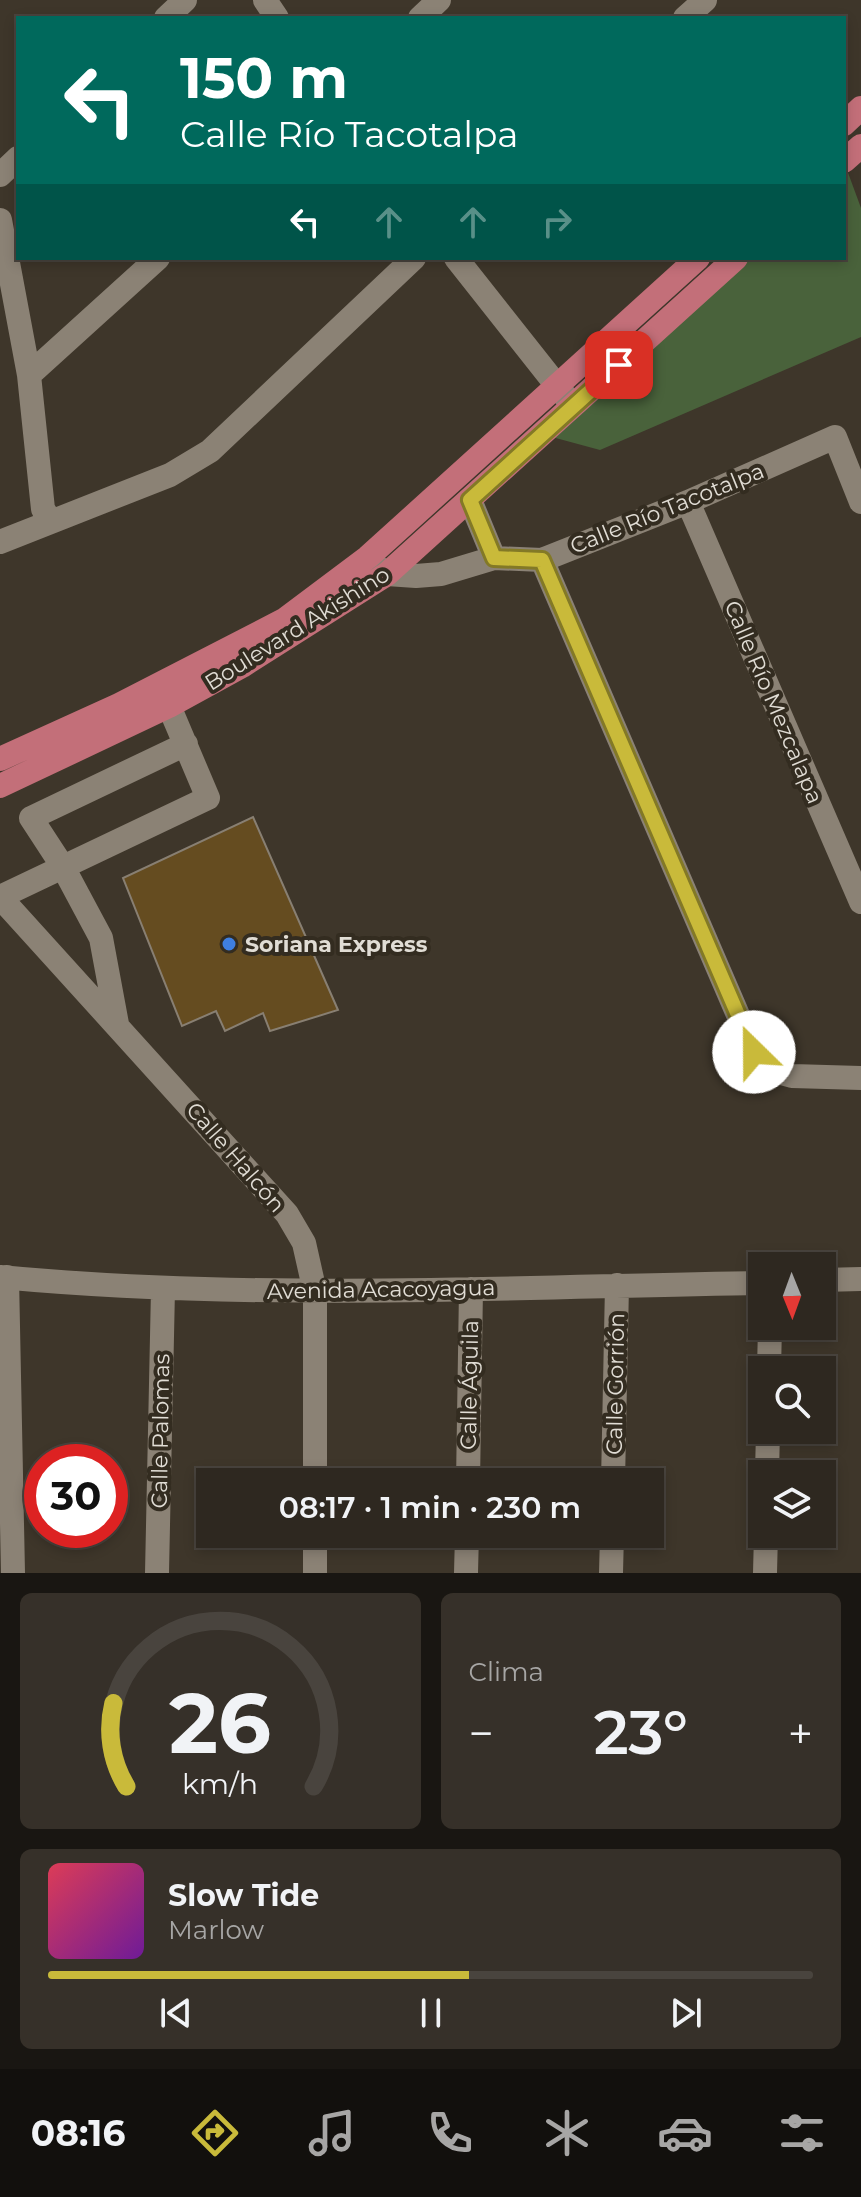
<!DOCTYPE html>
<html lang="es">
<meta charset="utf-8">
<style>
:root{--surface:#2e2820;--page:#363029;--text:#f1f3f6;--muted:#a7a6a5;--line:#49443e;--accent:#c9ba3a}
body{margin:0;font-family:Montserrat,sans-serif;background:var(--page);color:var(--text);height:100vh;display:flex;flex-direction:column;font-size:30px;white-space:nowrap}
*{box-sizing:border-box;margin:0}
p{font-size:26px;color:var(--muted)}
.icon{flex:none;width:44px;height:44px;fill:none;stroke:currentColor;stroke-width:2;stroke-linecap:round;stroke-linejoin:round}
.map{position:relative;height:1573px;overflow:hidden}
.side{display:flex;flex-direction:column;gap:20px;padding:20px;background:#191612;flex:1}
.side>*{flex:none}
.banner{position:absolute;left:16px;top:16px;width:830px;height:244px;border-radius:0px;box-shadow:0 4px 12px #0003,0 0 0 2px var(--line);background:#00695c;color:#fff;overflow:hidden}
.needle{width:52px;rotate:179deg}
.controls{position:absolute;left:748px;top:1252px;display:grid;gap:16px}
.controls a{display:grid;place-items:center;width:88px;height:88px;border-radius:0px;background:var(--surface);box-shadow:0 4px 12px #0003,0 0 0 2px var(--line);font-size:40px}
.speed{position:absolute;left:24px;top:1444px;display:flex;gap:16px;font-size:40px;font-weight:700;text-align:center}
.speed>*{display:grid;place-content:center;width:104px;height:104px;border-radius:50%;background:var(--surface);box-shadow:0 4px 12px #0003,0 0 0 2px var(--line);line-height:1}
.speed .limit{border:12px solid #d22;background:#fff;color:#111}
.pin{position:absolute;display:grid;place-items:center;width:68px;height:68px;color:#fff;margin:-34px;border-radius:16px;box-shadow:0 4px 12px #0006}
.me{position:absolute;width:88px;margin:-44px;rotate:337deg;stroke-linejoin:round;filter:drop-shadow(0 0 6px #0008)}
.turn{display:flex;align-items:center;gap:28px;height:168px;padding:0 32px;font-size:36px}
.turn .icon{width:104px;height:104px;stroke-width:2.5}
.turn b{display:block;font-size:56px;line-height:68px}
.lanes{display:flex;align-items:center;height:76px;padding:0 32px;background:#0003;justify-content:center;gap:40px;direction:ltr}
.lanes .off{opacity:.35}
.big{font-size:60px;font-weight:600;line-height:1.1}
.side .widget{flex:1;display:flex;flex-direction:column;justify-content:center;gap:12px;min-width:0;padding:0 28px;border-radius:12px;background:var(--page)}
.side .dial{align-items:center;gap:0}
.dial svg{height:208px;overflow:visible;fill:none;stroke:var(--line);stroke-width:7;stroke-linecap:round;text-anchor:middle}
.dial text{fill:var(--text);stroke:none}
.song{display:flex;align-items:center;gap:24px}
.cover{width:96px;height:96px;border-radius:12px;background:linear-gradient(135deg,hsl(350 70% 55%),hsl(280 70% 35%))}
.played{height:8px;border-radius:4px;background:linear-gradient(90deg,var(--accent) 55%,var(--line) 55%)}
.keys{display:flex;justify-content:space-around;direction:ltr}
.heat{display:flex;justify-content:space-between;align-items:center;font-size:44px;direction:ltr}
.side .tiles{flex:1;display:grid;gap:20px;grid-template-columns:1fr 1fr}
.widget:last-child{grid-column:span 2}
.trip{position:absolute;left:196px;top:1468px;width:468px;height:80px;border-radius:0px;background:var(--surface);box-shadow:0 4px 12px #0003,0 0 0 2px var(--line);font-weight:600;line-height:80px;text-align:center}
.tabs{display:flex;height:128px;justify-content:space-around;align-items:center;background:#12100d;color:var(--muted)}
.tabs .icon{width:56px;height:56px}
.tabs .active{color:var(--accent)}
.tabs b{font-size:36px;color:var(--text)}
.map>svg:first-child{display:block}
.green{fill:#49623b}
.building{fill:#654c20;stroke:#887f72;stroke-width:2}
.lines{fill:none;stroke-linecap:round;stroke-linejoin:round}
.minor{stroke:#8b8275;stroke-width:24}
.major{stroke:#c36f79;stroke-width:24}
.route-casing{stroke:#837926;stroke-width:20}
.route{stroke:#c9ba3a;stroke-width:14}
.shop-dot{fill:#3f7fe0;stroke:#332c20;stroke-width:3}
.labels{text-anchor:middle;stroke-width:8;stroke-linejoin:round;paint-order:stroke}
.street-label{font-size:22px;fill:#e1ddd5;stroke:#332c20}
.poi-label{font-size:22px;font-weight:bold;fill:#e1ddd5;stroke:#332c20;text-anchor:start}
</style>
<div class="map">
<svg width="861" height="1573" viewBox="0 0 861 1573">
<rect width="100%" height="100%" fill="#3e362a"/>
<path class="green" d="M847,170L861,208V337L600,450L552,437L750,258H844V173Z"/>
<path class="building" d="M253,817L338,1010L270,1031L263,1013L225,1031L216,1011L182,1026L123,878Z"/>
<g class="lines">
<path class="minor" d="M265,0L277,18
M166,18L185,0
M420,18L439,0
M685,18L705,0
M0,175L18,158
M0,220L29,375L43,509L50,520
M456,258L569,401
M29,375L158,258
M470,500L494,558
M688,502L861,902
M0,542L170,475L210,451L414,258
M542,560L754,1052L770,1070L792,1076L861,1078
M375,565L387,574L416,576L441,574L494,558L542,560L688,502L835,437L861,502
M169,706L208,798L63,867L31,818L186,744
M0,897L287,1214L304,1243L315,1292V1482
M0,897L63,867L101,938L117,1024
M0,1277C253,1301 508,1287 762,1283
M7,1277L13,1573
M822,1280L861,1279
M769,1370L770,1326
M767,1474L768,1430
M468,1482L471,1289
M613,1482L617,1285
M157,1573L163,1289
M315,1573V1534
M466,1573L467,1534
M611,1573L612,1534
M765,1573L766,1534"/>
<path class="major" d="M844,124L861,108
M844,161L861,146
M0,759L119,705L284,620L368,557L698,258
M0,786L169,706L242,666L387,574L736,258"/>
</g>
<g class="lines">
<defs>
<path id="route" d="M619,365L470,500L494,558L542,560L754,1052"/>
</defs>
<use href="#route" class="route-casing"/>
<use href="#route" class="route"/>
</g>
<circle class="shop-dot" cx="229" cy="944" r="8"/>
<g class="labels">
<g class="street-label">
<text transform="translate(667 508) rotate(-22)" y="8">Calle Río Tacotalpa</text>
<text transform="translate(297 628) rotate(-32)" y="8">Boulevard Akishino</text>
<text transform="translate(774 702) rotate(67)" y="8">Calle Río Mezcalapa</text>
<text transform="translate(236 1157) rotate(49)" y="8">Calle Halcón</text>
<text transform="translate(381 1289) rotate(-1)" y="8">Avenida Acacoyagua</text>
<text transform="translate(615 1384) rotate(-89)" y="8">Calle Gorrión</text>
<text transform="translate(469 1385) rotate(-89)" y="8">Calle Águila</text>
<text transform="translate(160 1431) rotate(-89)" y="8">Calle Palomas</text>
</g>
<g class="poi-label">
<text x="245" y="952">Soriana Express</text>
</g>
</g>
</svg>
<div class="controls">
<a><svg class="needle" viewBox="-14 -14 28 28"><path d="M0-13l5 13h-10z" fill="#e53935"/><path d="M0 13l5-13h-10z" fill="#a7a6a5"/></svg></a>
<a><svg class="icon" aria-label="search" viewBox="0 0 24 24"><circle cx="10" cy="10" r="6"/><path d="M15 15l6 6"/></svg></a>
<a><svg class="icon" aria-label="layers" viewBox="0 0 24 24"><path d="M12 4l9 5-9 5-9-5zM3 14l9 5 9-5"/></svg></a>
</div>
<div class="speed"><div class="limit">30</div></div>
<div class="pin" style="left:619px;top:365px;background:#d93025"><svg class="icon" aria-label="arrive" viewBox="0 0 24 24"><path d="M6 21V4h12l-3 4 3 4H6"/></svg></div>
<svg class="me" style="left:754px;top:1052px" viewBox="-20 -20 40 40"><circle r="19" fill="#fff"/><path d="M0-13L10 11 0 6-10 11z" fill="#c9ba3a"/></svg>
<div class="trip">08:17 · 1 min · 230 m</div>
<div class="banner">
<div class="turn"><svg class="icon" aria-label="left" viewBox="0 0 24 24"><path d="M17 20v-9H6M10 6l-5 5 5 5"/></svg><div><b>150 m</b>Calle Río Tacotalpa</div></div>
<div class="lanes"><svg class="icon" aria-label="left" viewBox="0 0 24 24"><path d="M17 20v-9H6M10 6l-5 5 5 5"/></svg><svg class="icon off" aria-label="ahead" viewBox="0 0 24 24"><path d="M12 20V5M6 11l6-6 6 6"/></svg><svg class="icon off" aria-label="ahead" viewBox="0 0 24 24"><path d="M12 20V5M6 11l6-6 6 6"/></svg><svg class="icon off" aria-label="right" viewBox="0 0 24 24"><path d="M7 20v-9h11M14 6l5 5-5 5"/></svg></div>
</div>
</div>
<section class="side">
<div class="tiles">
<div class="widget dial"><svg viewBox="0 0 100 80">
<path d="M14 69A42 42 0 1 1 86 69"/>
<path d="M14 69A42 42 0 0 1 9 37" stroke="#c9ba3a"/>
<text x="50" y="56" font-size="32" font-weight="700">26</text>
<text x="50" y="72" font-size="11">km/h</text>
</svg></div>
<div class="widget"><p>Clima</p>
<div class="heat"><a>−</a><b class="big">23°</b><a>+</a></div>
</div>
<div class="widget">
<div class="song"><i class="cover"></i><div><b>Slow Tide</b><p>Marlow</p></div></div>
<div class="played"></div>
<div class="keys"><svg class="icon" aria-label="previous" viewBox="0 0 24 24"><path d="M18 5L8 12l10 7zM5 5v14"/></svg><svg class="icon" aria-label="pause" viewBox="0 0 24 24"><path d="M8 5v14M16 5v14"/></svg><svg class="icon" aria-label="next" viewBox="0 0 24 24"><path d="M6 5l10 7-10 7zM19 5v14"/></svg></div>
</div>
</div>
</section>
<nav class="tabs">
<b>08:16</b>
<svg class="icon active" aria-label="directions" viewBox="0 0 24 24"><path d="M12 3l9 9-9 9-9-9zM9 14v-3h6M13 9l2 2-2 2"/></svg>
<svg class="icon" aria-label="music" viewBox="0 0 24 24"><path d="M9 18V5l10-2v13"/><circle cx="6" cy="18" r="3"/><circle cx="16" cy="16" r="3"/></svg>
<svg class="icon" aria-label="phone" viewBox="0 0 24 24"><path d="M5 4h4l2 5-3 2q2 4 5 5l2-3 5 2v4C11 20 4 13 5 4z"/></svg>
<svg class="icon" aria-label="climate" viewBox="0 0 24 24"><path d="M12 3v18M4 7l16 10M4 17L20 7"/></svg>
<svg class="icon" aria-label="car" viewBox="0 0 24 24"><path d="M5 17H2v-5l4-1 3-4h7l3 4 3 1v5h-3M9 17h6M6 11h13"/><circle cx="7" cy="17" r="2"/><circle cx="17" cy="17" r="2"/></svg>
<svg class="icon" aria-label="filters" viewBox="0 0 24 24"><path d="M4 7h16M4 17h16"/><circle cx="9" cy="7" r="2"/><circle cx="15" cy="17" r="2"/></svg>
</nav>
